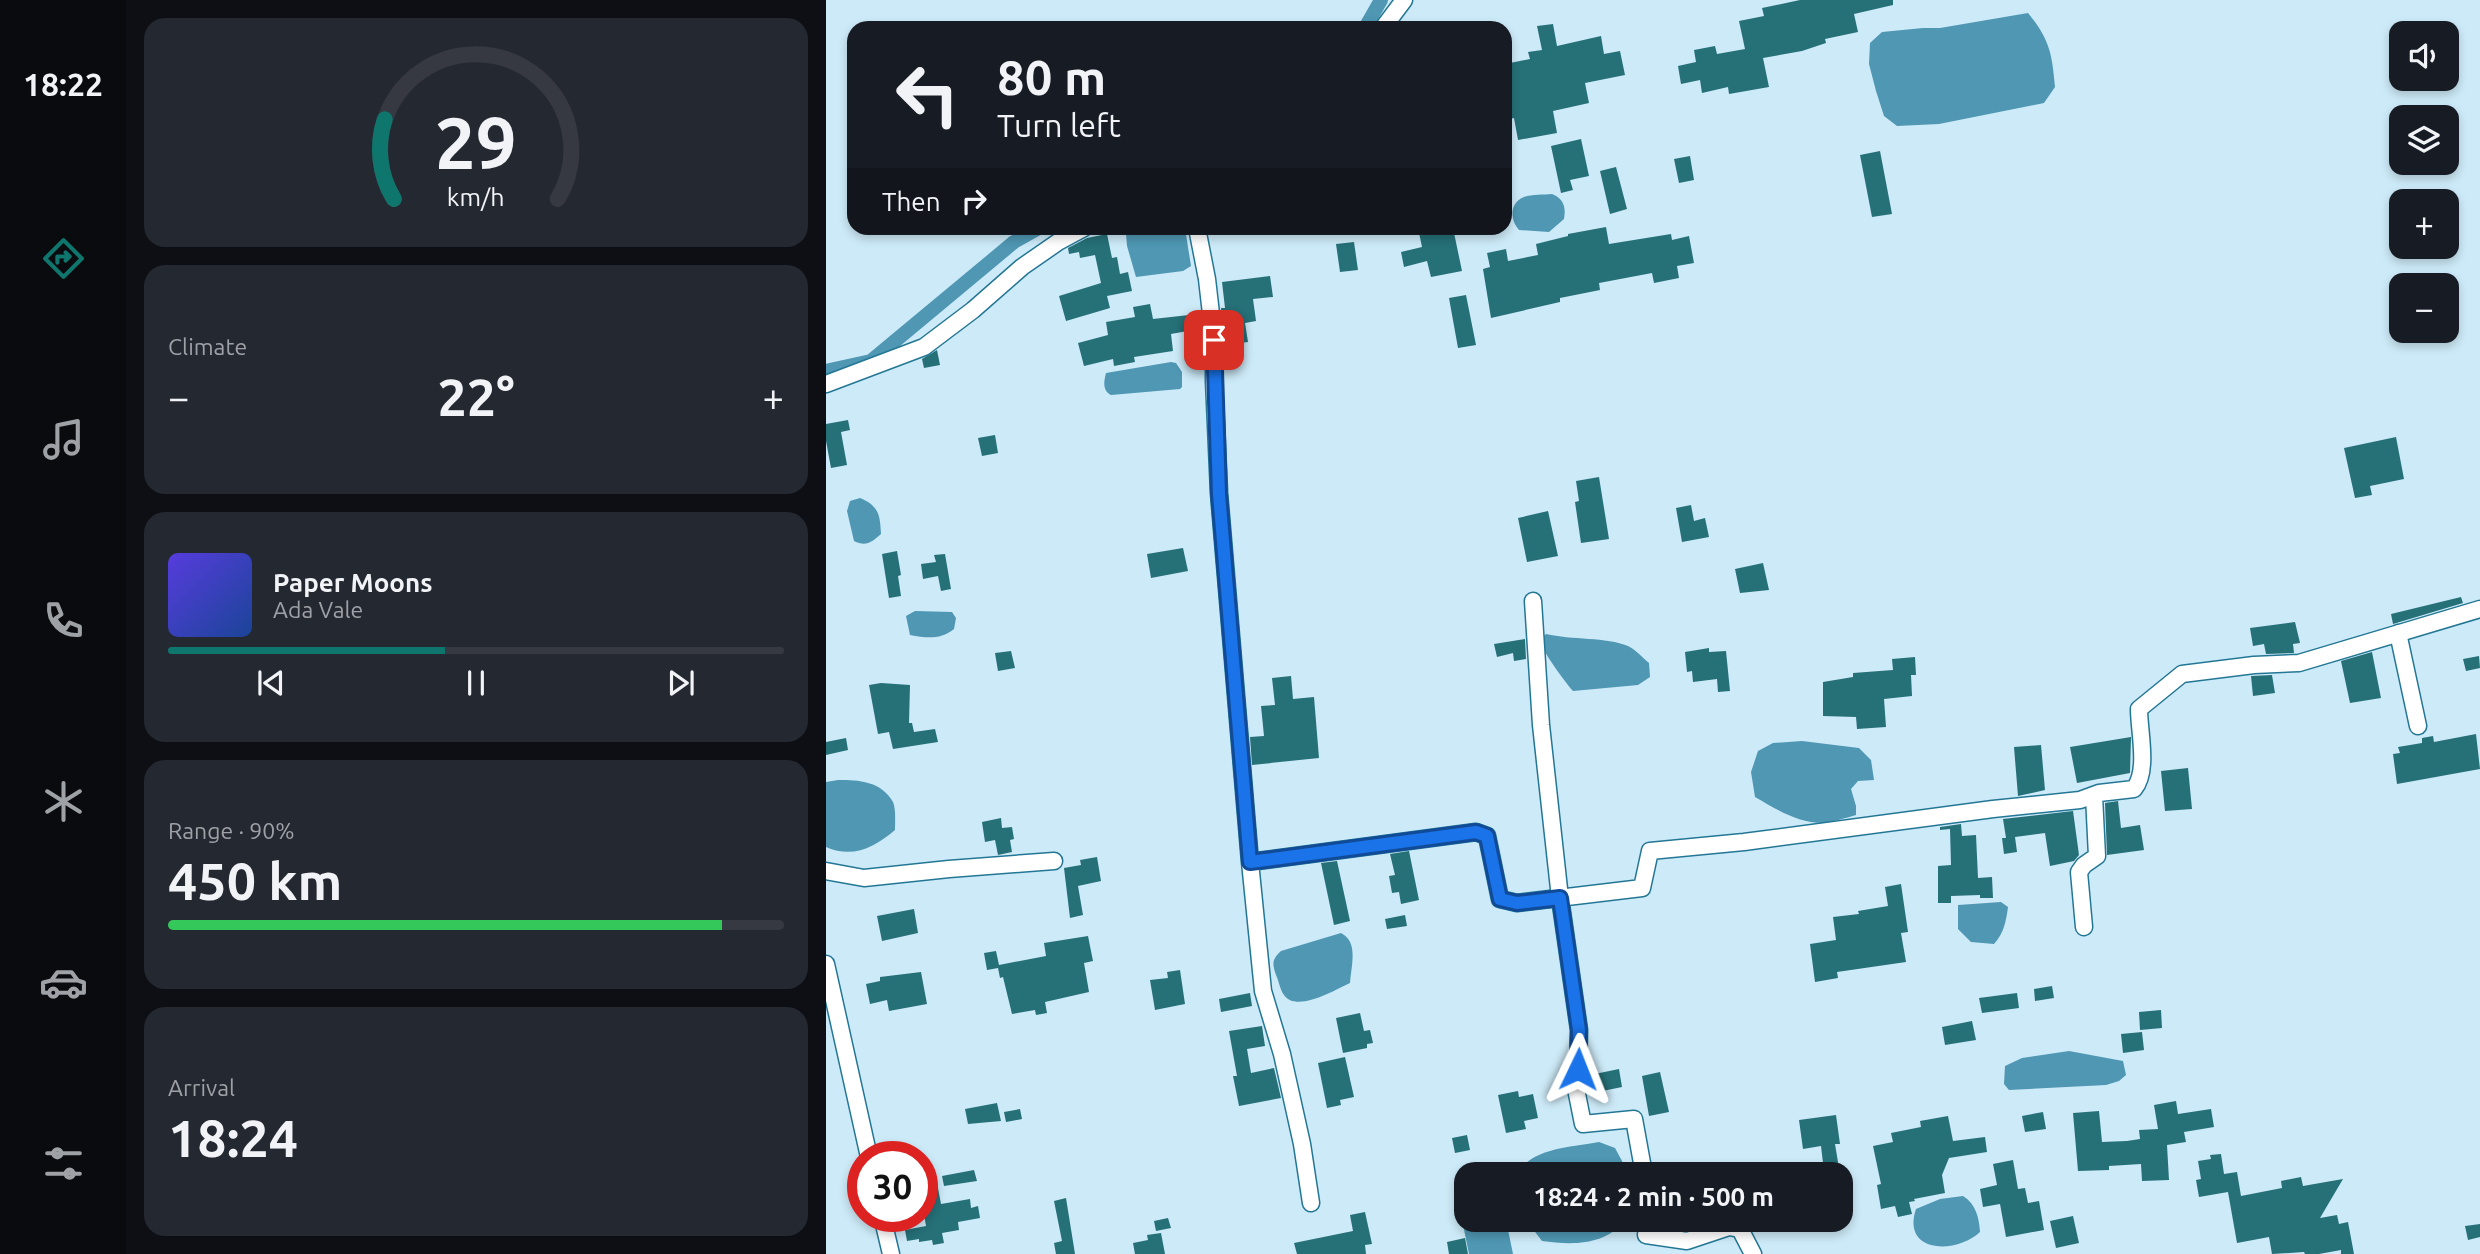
<!DOCTYPE html>
<meta charset="utf-8">
<style>
:root{--surface:#171b24;--page:#242831;--text:#f1f3f6;--muted:#9ea1a6;--line:#363941;--accent:#0f766e}
body{margin:0;font-family:Ubuntu,sans-serif;background:var(--page);color:var(--text);height:100vh;display:flex;flex-direction:column;font-size:26px;white-space:nowrap}
*{box-sizing:border-box;margin:0}
p{font-size:23px;color:var(--muted)}
.icon{flex:none;width:38px;height:38px;fill:none;stroke:currentColor;stroke-width:2;stroke-linecap:round;stroke-linejoin:round}
.map{position:relative;flex:1;overflow:hidden}
.panel{display:flex;flex-direction:column;gap:18px;padding:18px;background:#0d0f14;width:700px}
.panel>*{flex:none}
.hud{position:absolute;left:21px;top:21px;width:665px;height:214px;border-radius:21px;box-shadow:0 4px 10px #0003;background:#171b24;color:var(--text);overflow:hidden}
.buttons{position:absolute;left:1563px;top:21px;display:grid;gap:14px}
.buttons a{display:grid;place-items:center;width:70px;height:70px;border-radius:14px;background:var(--surface);box-shadow:0 4px 10px #0003;font-size:35px}
.speed{position:absolute;left:21px;top:1141px;display:flex;gap:14px;font-size:35px;font-weight:700;text-align:center}
.speed>*{display:grid;place-content:center;width:91px;height:91px;border-radius:50%;background:var(--surface);box-shadow:0 4px 10px #0003;line-height:1}
.speed .limit{border:10px solid #d22;background:#fff;color:#111}
.pin{position:absolute;display:grid;place-items:center;width:60px;height:60px;color:#fff;margin:-30px;border-radius:14px;box-shadow:0 4px 10px #0006}
.me{position:absolute;width:77px;margin:-38px;rotate:2deg;stroke-linejoin:round;filter:drop-shadow(0 0 5px #0008)}
.turn{display:flex;align-items:center;gap:24px;height:147px;padding:0 35px;font-size:32px}
.turn .icon{width:91px;height:91px;stroke-width:2.5}
.turn b{display:block;font-size:49px;line-height:60px}
.then{display:flex;align-items:center;height:66px;padding:0 35px;background:#0003;gap:14px;font-size:26px}
.big{font-size:52px;font-weight:700;line-height:1.1}
.panel .card{flex:1;display:flex;flex-direction:column;justify-content:center;gap:10px;min-width:0;padding:0 24px;border-radius:21px;background:var(--page)}
.panel .dial{align-items:center;gap:0}
.dial svg{height:182px;overflow:visible;fill:none;stroke:var(--line);stroke-width:7;stroke-linecap:round;text-anchor:middle}
.dial text{fill:var(--text);stroke:none}
.song{display:flex;align-items:center;gap:21px}
.cover{width:84px;height:84px;border-radius:10px;background:linear-gradient(135deg,hsl(250 70% 55%),hsl(220 70% 35%))}
.played{height:7px;border-radius:4px;background:linear-gradient(90deg,var(--accent) 45%,var(--line) 45%)}
.keys{display:flex;justify-content:space-around;direction:ltr}
.heat{display:flex;justify-content:space-between;align-items:center;font-size:38px;direction:ltr}
.charge{height:10px;border-radius:5px;background:linear-gradient(90deg,#34c759 90%,var(--line) 0)}
.trip{position:absolute;left:628px;top:1162px;width:399px;height:70px;border-radius:21px;background:var(--surface);box-shadow:0 4px 10px #0003;font-weight:700;line-height:70px;text-align:center}
main{display:flex;flex:1;min-height:0}
.tabs{display:flex;flex-direction:column;width:126px;justify-content:space-around;align-items:center;background:#090b0e;color:var(--muted)}
.tabs .icon{width:49px;height:49px}
.tabs .selected{color:var(--accent)}
.tabs b{font-size:32px;color:var(--text)}
.map>svg:first-child{display:block}
.water{fill:#4f97b3}
.lines{fill:none;stroke-linecap:round;stroke-linejoin:round}
.canal{stroke:#4f97b3;stroke-width:14}
.building{fill:#267078}
.street-casing{stroke:#237795;stroke-width:19}
.street{stroke:#fff;stroke-width:16}
.route-casing{stroke:#114b97;stroke-width:18}
.route{stroke:#1a73e8;stroke-width:12}
</style>
<main>
<nav class="tabs">
<b>18:22</b>
<svg class="icon selected" aria-label="directions" viewBox="0 0 24 24"><path d="M12 3l9 9-9 9-9-9zM9 14v-3h6M13 9l2 2-2 2"/></svg>
<svg class="icon" aria-label="music" viewBox="0 0 24 24"><path d="M9 18V5l10-2v13"/><circle cx="6" cy="18" r="3"/><circle cx="16" cy="16" r="3"/></svg>
<svg class="icon" aria-label="phone" viewBox="0 0 24 24"><path d="M5 4h4l2 5-3 2q2 4 5 5l2-3 5 2v4C11 20 4 13 5 4z"/></svg>
<svg class="icon" aria-label="climate" viewBox="0 0 24 24"><path d="M12 3v18M4 7l16 10M4 17L20 7"/></svg>
<svg class="icon" aria-label="car" viewBox="0 0 24 24"><path d="M5 17H2v-5l4-1 3-4h7l3 4 3 1v5h-3M9 17h6M6 11h13"/><circle cx="7" cy="17" r="2"/><circle cx="17" cy="17" r="2"/></svg>
<svg class="icon" aria-label="filters" viewBox="0 0 24 24"><path d="M4 7h16M4 17h16"/><circle cx="9" cy="7" r="2"/><circle cx="15" cy="17" r="2"/></svg>
</nav>
<section class="panel">
<div class="card dial"><svg viewBox="0 0 100 80">
<path d="M14 69A42 42 0 1 1 86 69"/>
<path d="M14 69A42 42 0 0 1 10 34" stroke="#0f766e"/>
<text x="50" y="56" font-size="32" font-weight="700">29</text>
<text x="50" y="72" font-size="11">km/h</text>
</svg></div>
<div class="card"><p>Climate</p>
<div class="heat"><a>−</a><b class="big">22°</b><a>+</a></div>
</div>
<div class="card">
<div class="song"><i class="cover"></i><div><b>Paper Moons</b><p>Ada Vale</p></div></div>
<div class="played"></div>
<div class="keys"><svg class="icon" aria-label="previous" viewBox="0 0 24 24"><path d="M18 5L8 12l10 7zM5 5v14"/></svg><svg class="icon" aria-label="pause" viewBox="0 0 24 24"><path d="M8 5v14M16 5v14"/></svg><svg class="icon" aria-label="next" viewBox="0 0 24 24"><path d="M6 5l10 7-10 7zM19 5v14"/></svg></div>
</div>
<div class="card"><p>Range · 90%</p><b class="big">450 km</b><div class="charge"></div></div>
<div class="card"><p>Arrival</p><b class="big">18:24</b></div>
</section>
<div class="map">
<svg width="1654" height="1254" viewBox="0 0 1654 1254">
<rect width="100%" height="100%" fill="#cdeaf8"/>
<path class="water" d="M1202,13C1224,40 1226,54 1229,87L1218,103L1113,124L1071,126L1058,116L1050,91L1043,64L1044,43L1056,32L1097,28H1114Z
M726,194C738,199 740,207 738,219L723,232L693,230C684,220 683,203 698,197C706,194 718,195 726,194Z
M319,228H359L365,266L357,271L310,277L301,246L300,234Z
M345,362L350,363L356,372V387L354,389L285,395C276,390 278,381 280,373Z
M34,498C53,506 54,515 55,534C46,542 40,547 28,541L21,511L24,501Z
M89,611L126,612L130,618L128,629C114,640 101,638 84,635L80,616Z
M720,634C745,640 781,637 802,646C809,649 817,658 823,663L824,677L812,685L747,691C740,683 715,650 714,640Z
M976,741L1033,748L1045,760L1048,780L1032,781L1025,789L1030,806V815C1019,818 1007,822 997,823C971,823 950,809 929,797L925,772L932,751L947,743Z
M12,780C33,780 55,781 67,802C70,809 69,822 69,830C49,847 27,859 0,847V782Z
M1175,902L1182,907C1180,921 1178,933 1168,944L1145,942L1132,929V905Z
M515,933C533,942 525,966 524,983C509,990 470,1013 458,995C454,990 453,981 450,975C446,964 446,959 455,951Z
M1243,1051L1297,1061L1300,1075L1293,1081L1280,1085L1183,1090L1178,1084L1179,1066L1196,1058Z
M773,1142L789,1148L803,1174H692C703,1148 748,1147 773,1142Z
M1137,1196C1150,1204 1153,1218 1154,1232C1131,1254 1075,1254 1090,1209L1114,1199Z
M640,1204V1220H680L687,1254H643L633,1205Z
M700,1220H799C779,1246 746,1245 716,1241Z"/>
<g class="lines">
<path class="canal" d="M539,28L555,0
M0,371L45,361L188,242L213,228"/>
</g>
<path class="building" d="M974,0H1067V5L1028,14L1032,32L999,39L1000,43L976,51L937,58L943,87L903,94L902,87L876,93L874,80L855,84L852,66L870,62L868,50L889,46L891,54L919,49L913,21L938,16L936,8Z
M727,24L731,46L775,36L778,54L794,51L799,75L759,83L763,103L727,111L731,133L692,140L688,118L679,120V64L704,59L702,52L716,50L711,26Z
M755,139L763,176L744,180L747,190L735,193L725,146Z
M1054,151L1066,214L1046,217L1034,155Z
M864,156L868,180L853,183L848,159Z
M790,167L801,209L784,214L774,171Z
M780,227L783,244L845,234L846,240L863,236L868,263L851,266L853,278L828,283L826,273L773,283L774,290L734,298V302L665,318L657,269L664,267L661,253L680,249L682,261L712,255L710,244L742,236V234Z
M592,228H627L636,271L605,277L601,261L578,267L575,252L596,247Z
M281,234L286,258L291,257L294,274L302,272L306,291L281,296L284,308L240,321L233,296L275,283L269,255L254,258L253,252L243,254L242,248L261,238Z
M528,242L532,270L514,272L510,244Z
M444,276L447,297L427,299L430,321L419,323L422,342L398,345L395,308H399L396,282Z
M640,295L650,345L632,348L623,298Z
M324,304L327,319L363,315L364,319L375,317L377,332L367,334V330L345,334L347,351L308,357L309,362L288,366L287,359L258,366L252,343L282,335L280,322L309,317L307,307Z
M111,350L114,365L98,368L96,359Z
M22,420L24,430L15,432L21,465L5,468L0,441V424Z
M169,435L172,453L156,456L152,438Z
M1570,437L1578,479L1544,486L1546,495L1529,498L1518,448Z
M773,477L783,539L755,543L749,502L753,501L750,481Z
M865,505L868,521L879,518L883,537L856,542L850,508Z
M722,511L732,556L701,562L692,518Z
M357,548L362,571L325,578L321,554Z
M71,551L75,575L72,576L75,596L63,598L56,554Z
M119,554L125,589L115,591L112,576L97,579L95,564L110,562L108,555Z
M937,563L943,590L914,593L909,569Z
M1635,597L1637,603L1567,624L1565,614Z
M1469,622L1474,643L1467,644L1468,653L1440,654L1438,644L1427,646L1424,628Z
M699,639L700,659L688,661L687,653L671,657L668,644Z
M883,648V652L900,651L904,691L892,692L891,679L867,682L866,671L861,672L859,652Z
M185,651L189,668L172,671L169,653Z
M1546,652L1555,698L1524,703L1515,661Z
M1653,656L1654,668L1640,671L1637,659Z
M1089,657L1090,675H1085L1086,696L1058,699L1060,727L1031,729L1030,717L997,716V682L1027,677V673L1067,670L1066,659Z
M1446,675L1449,693L1427,696L1425,676Z
M465,676L467,699L488,697L493,758L426,765L424,737L438,736L435,706L449,705L446,678Z
M55,683L84,685L83,723H86L88,732L109,729L112,742L67,749L63,732L52,734L43,685Z
M1650,734L1654,769L1571,784L1567,754L1574,753L1572,747L1596,743V738L1607,736L1608,742Z
M1305,737L1304,773L1251,783L1244,747Z
M20,738L22,750L0,755V742Z
M1215,745L1219,790L1192,796L1188,747Z
M1362,768L1366,809L1339,811L1335,771Z
M1292,801L1295,828L1314,825L1318,850L1281,855L1279,803Z
M1247,811L1253,855L1248,861L1224,866L1219,833L1189,837L1191,852L1178,854L1176,838H1180L1177,819Z
M175,818L176,828L186,827L188,839L184,840L186,852L172,855L169,840L159,842L156,822Z
M1135,824L1136,836L1150,835L1152,878L1166,877L1167,898H1154V895L1125,896V903H1112V866L1125,865L1124,829L1114,830V827Z
M583,851L593,900L575,904L573,892L566,893L563,876L569,875L564,854Z
M271,857L275,881L252,886L257,915L244,918L238,868L255,865L254,860Z
M511,861L524,921L508,925L495,863Z
M1075,884L1082,932L1075,933L1080,962L1011,972L1012,978L989,982L984,944L1010,940L1007,917L1033,914L1032,911L1062,906L1059,887Z
M88,909L92,933L56,941L51,916Z
M579,915L581,926L561,929L559,919Z
M262,936L267,961L258,963L263,992L219,1002L221,1013L210,1015L209,1010L186,1014L177,977L174,978L172,968L161,970L158,953L170,951L173,965L220,956L218,943Z
M354,970L359,1004L329,1010L324,980L342,978L341,972Z
M95,972L101,1004L63,1011L61,1000L44,1004L40,984L54,981V977Z
M1226,986L1228,998L1209,1001L1208,989Z
M424,993L426,1006L395,1012L393,999Z
M1191,993L1193,1008L1156,1013L1153,998Z
M1335,1010L1336,1028L1314,1030L1313,1012Z
M534,1013L538,1031L544,1030L547,1043L541,1044V1048L517,1053L510,1018Z
M1146,1021L1150,1040L1119,1045L1116,1027Z
M436,1026L439,1046L421,1049L425,1073L448,1068L455,1098L413,1106L407,1076H411L403,1031Z
M1316,1032L1318,1050L1297,1053L1295,1034Z
M519,1057L528,1097L514,1100L515,1105L501,1108L492,1063Z
M793,1069L796,1087L762,1094L759,1076Z
M834,1072L843,1112L823,1116L816,1076Z
M692,1091L693,1097L707,1094L712,1118L698,1121L700,1129L680,1133L672,1095Z
M1350,1101L1352,1114L1385,1109L1388,1127L1358,1132L1360,1142L1341,1145L1343,1180L1316,1181L1315,1164L1283,1166V1170L1252,1171L1247,1113L1273,1111L1276,1142L1301,1141L1314,1139L1313,1130L1332,1129L1328,1105Z
M171,1103L175,1121L142,1124L139,1109Z
M194,1109L196,1119L180,1122L178,1112Z
M1217,1112L1220,1129L1199,1132L1196,1116Z
M1010,1115L1014,1144H1009L1014,1174H1003L1001,1163H997L995,1146L977,1149L973,1120Z
M1122,1116L1127,1141L1159,1137L1161,1152L1123,1158L1116,1175L1119,1193L1088,1199L1089,1201L1083,1202L1086,1214L1072,1217L1069,1206L1055,1209L1051,1185L1055,1184L1047,1146L1067,1142L1065,1133L1095,1127L1094,1121Z
M641,1135L644,1150L629,1153L626,1138Z
M1395,1154L1398,1174L1411,1172L1415,1196L1456,1188L1455,1181L1475,1177L1477,1186L1517,1179L1494,1218L1511,1215L1513,1224L1522,1222L1528,1254H1515V1250L1493,1254H1479L1478,1252L1446,1254L1443,1237L1411,1243L1402,1192L1373,1197L1370,1180L1375,1179L1372,1161L1385,1159L1384,1155Z
M1187,1160L1192,1189L1199,1188L1202,1203L1213,1201L1218,1230L1180,1237L1174,1204L1157,1207L1154,1189L1171,1185L1167,1164Z
M148,1170L151,1181L118,1186L116,1176Z
M109,1172L115,1204L144,1199L145,1208L152,1206L154,1218L132,1222L133,1230L116,1233L118,1243L107,1245L106,1240L93,1242V1239L81,1241L79,1230L100,1226L96,1203V1174Z
M240,1198L249,1254H230L228,1243L236,1241L228,1201Z
M539,1212L546,1244L539,1245L540,1254H471L468,1243L527,1231L524,1215Z
M1247,1216L1253,1243L1230,1248L1224,1221Z
M342,1218L345,1228L330,1231L328,1221Z
M1654,1224V1237L1642,1240L1639,1226Z
M335,1233L339,1254H309L307,1243L322,1240L321,1235Z
M639,1238L642,1254H623L621,1242Z"/>
<g class="lines">
<defs>
<path id="street" d="M557,28L578,0
M371,228L381,279L388,340V381L393,493L424,862L650,832L661,836L674,899L691,903L816,888L824,851L918,842L1167,809L1254,800L1273,793L1308,789C1323,771 1313,732 1313,709L1356,674L1428,665L1473,663L1654,609
M0,384L98,347L147,310L196,267L232,242L258,228
M707,601L715,725L734,898L753,1030L752,1068L747,1074L757,1124L808,1119L818,1174
M1572,633L1592,726
M424,862L437,991L456,1054L476,1144L485,1203
M0,871L38,878L123,869L228,861
M1258,927L1253,872L1258,865L1271,856L1268,796
M0,964L43,1157
M56,1216L65,1254
M822,1220L820,1235L861,1241L903,1227L914,1229L927,1254"/>
</defs>
<use href="#street" class="street-casing"/>
<use href="#street" class="street"/>
</g>
<g class="lines">
<defs>
<path id="route" d="M388,340L393,494L424,862L650,832L661,836L674,899L691,903L734,898L753,1030L752,1069"/>
</defs>
<use href="#route" class="route-casing"/>
<use href="#route" class="route"/>
</g>
</svg>
<div class="buttons">
<a><svg class="icon" aria-label="sound" viewBox="0 0 24 24"><path d="M4 9h4l5-4v14l-5-4H4zM17 9q2 3 0 6"/></svg></a>
<a><svg class="icon" aria-label="layers" viewBox="0 0 24 24"><path d="M12 4l9 5-9 5-9-5zM3 14l9 5 9-5"/></svg></a>
<a>+</a>
<a>−</a>
</div>
<div class="speed"><div class="limit">30</div></div>
<div class="pin" style="left:388px;top:340px;background:#d93025"><svg class="icon" aria-label="arrive" viewBox="0 0 24 24"><path d="M6 21V4h12l-3 4 3 4H6"/></svg></div>
<svg class="me" style="left:752px;top:1069px" viewBox="-20 -20 40 40"><path d="M0-17L14 15 0 8-14 15z" fill="#1a73e8" stroke="#fff" stroke-width="4"/></svg>
<div class="trip">18:24 · 2 min · 500 m</div>
<div class="hud">
<div class="turn"><svg class="icon" aria-label="left" viewBox="0 0 24 24"><path d="M17 20v-9H6M10 6l-5 5 5 5"/></svg><div><b>80 m</b>Turn left</div></div>
<div class="then">Then<svg class="icon" aria-label="right" viewBox="0 0 24 24"><path d="M7 20v-9h11M14 6l5 5-5 5"/></svg></div>
</div>
</div>
</main>
